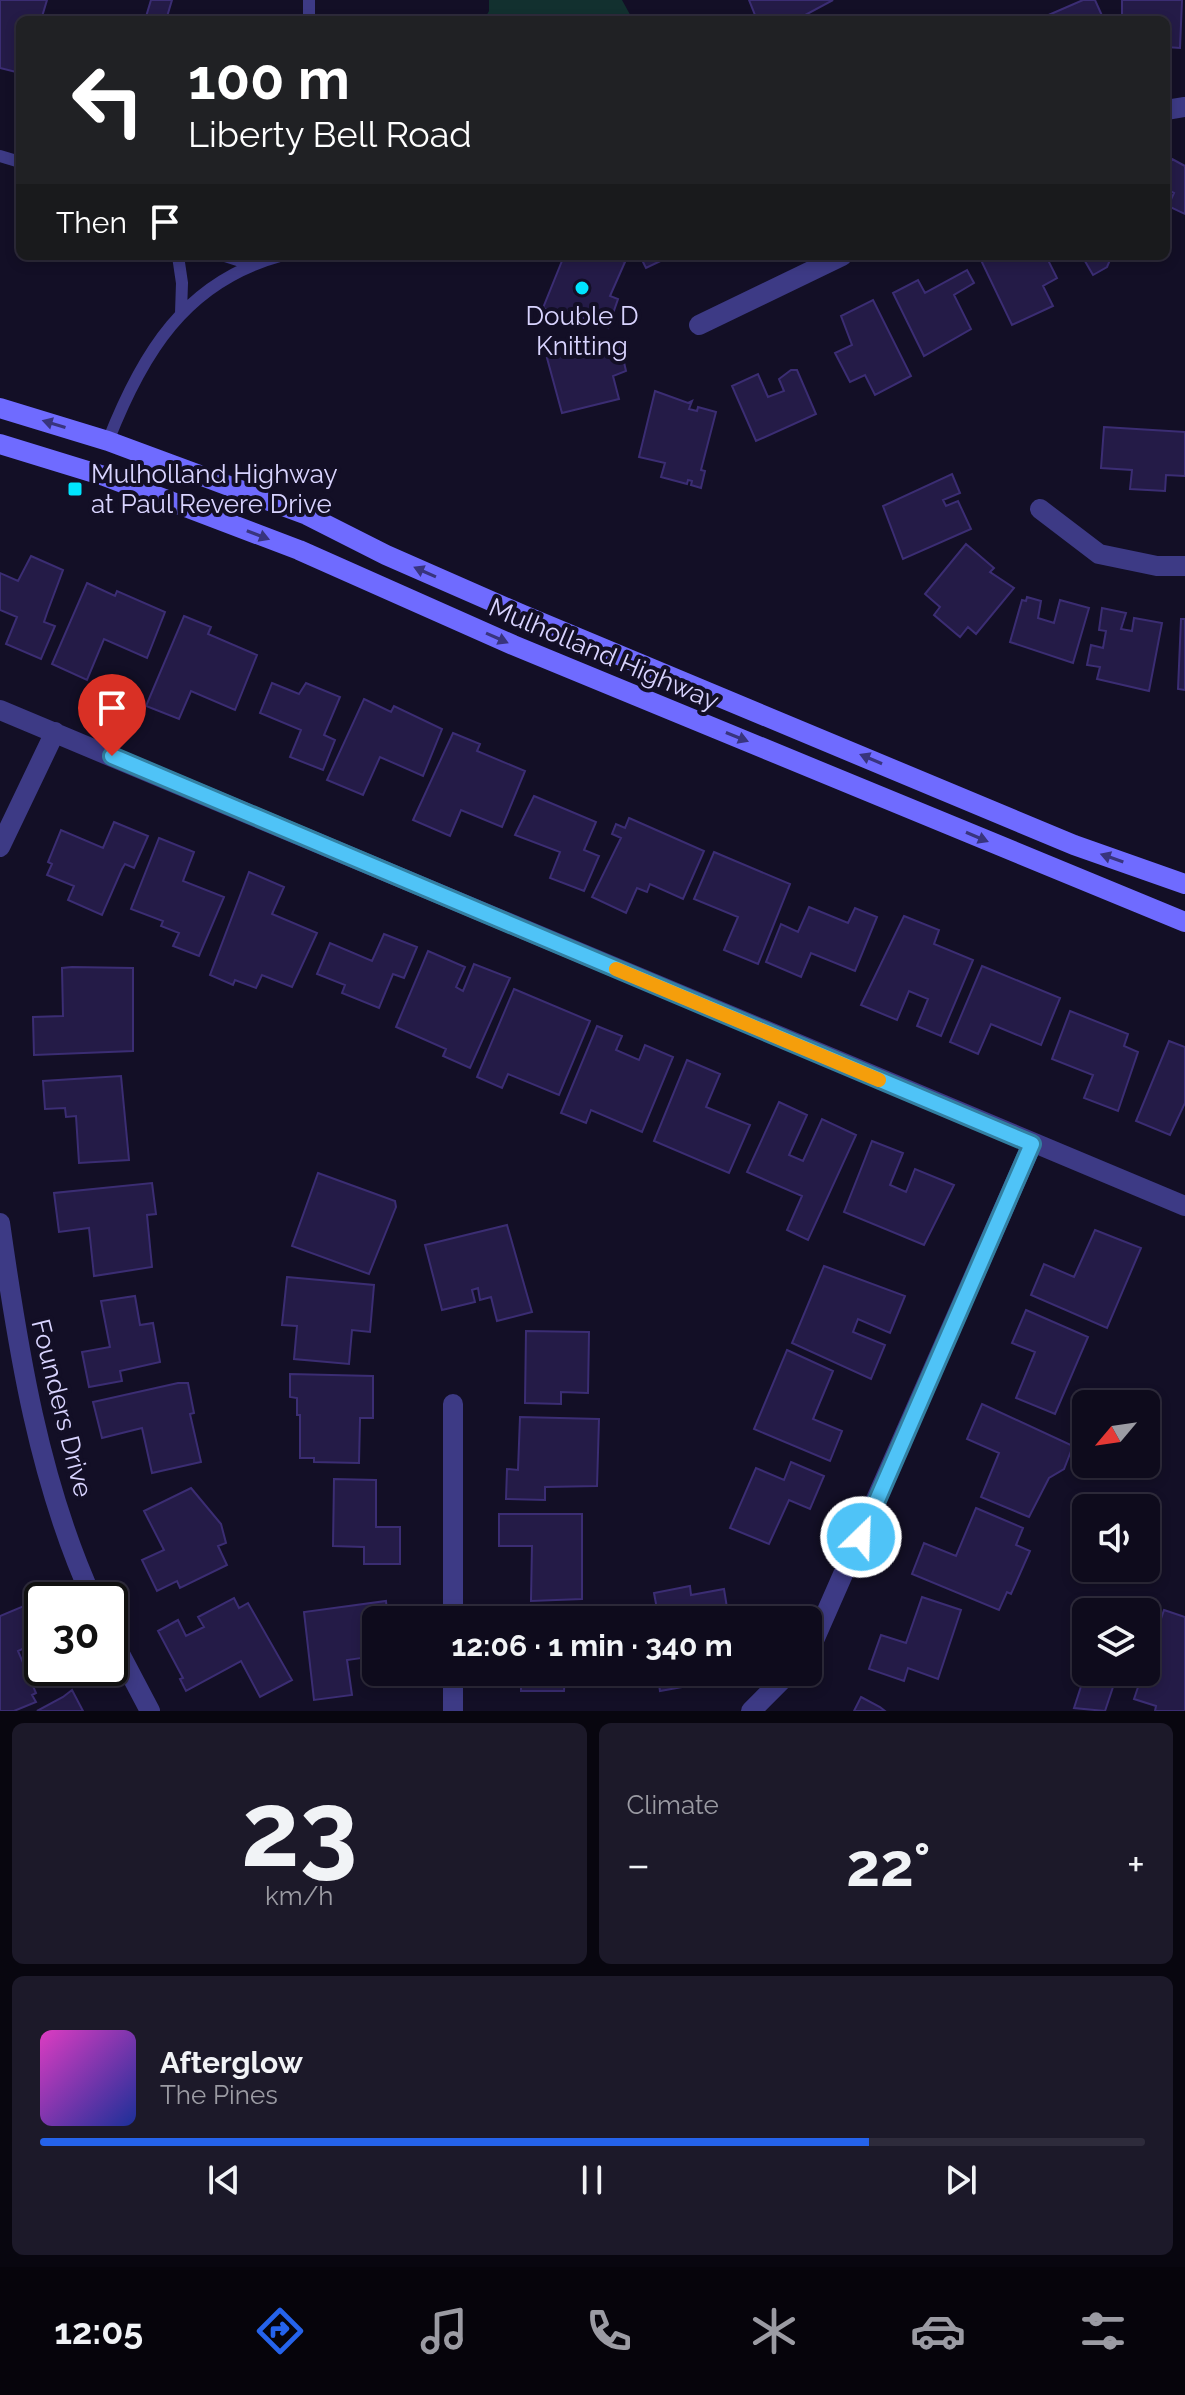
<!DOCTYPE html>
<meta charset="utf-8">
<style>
:root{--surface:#0e0b1c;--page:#1c1929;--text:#f1f3f6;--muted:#9b9ba3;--line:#2e2b3b;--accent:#2563eb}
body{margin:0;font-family:Raleway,sans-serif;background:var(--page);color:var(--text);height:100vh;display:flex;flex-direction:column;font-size:30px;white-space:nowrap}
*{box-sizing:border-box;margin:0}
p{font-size:26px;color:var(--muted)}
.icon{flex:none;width:44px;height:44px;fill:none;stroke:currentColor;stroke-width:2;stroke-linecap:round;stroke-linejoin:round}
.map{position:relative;height:1711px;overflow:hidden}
.sheet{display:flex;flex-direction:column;gap:12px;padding:12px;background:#08060f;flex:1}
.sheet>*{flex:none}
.hud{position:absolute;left:16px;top:16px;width:1154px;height:244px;border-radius:12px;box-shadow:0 4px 12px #0003,0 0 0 2px var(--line);background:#202124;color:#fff;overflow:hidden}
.needle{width:52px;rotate:241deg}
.tools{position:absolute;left:1072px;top:1390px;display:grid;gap:16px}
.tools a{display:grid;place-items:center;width:88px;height:88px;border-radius:12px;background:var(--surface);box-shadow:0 4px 12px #0003,0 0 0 2px var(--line);font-size:40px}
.speed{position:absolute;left:24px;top:1582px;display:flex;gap:16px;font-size:40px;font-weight:700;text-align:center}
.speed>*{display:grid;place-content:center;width:104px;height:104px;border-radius:50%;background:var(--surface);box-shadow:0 4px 12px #0003,0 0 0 2px var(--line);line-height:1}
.speed .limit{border:4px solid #111;border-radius:12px;background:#fff;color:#111}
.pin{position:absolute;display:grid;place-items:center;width:68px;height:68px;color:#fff;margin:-82px -34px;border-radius:50% 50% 50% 0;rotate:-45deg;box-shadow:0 0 8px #0007}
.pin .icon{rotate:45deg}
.me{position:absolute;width:88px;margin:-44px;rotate:24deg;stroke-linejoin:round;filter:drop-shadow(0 0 6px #0008)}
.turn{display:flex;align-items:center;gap:28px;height:168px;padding:0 40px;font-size:36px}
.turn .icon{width:104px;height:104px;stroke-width:2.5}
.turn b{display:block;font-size:56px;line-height:68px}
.then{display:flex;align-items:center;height:76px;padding:0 40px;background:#0003;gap:16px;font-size:30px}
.big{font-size:60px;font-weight:700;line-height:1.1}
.sheet .tile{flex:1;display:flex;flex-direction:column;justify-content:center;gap:12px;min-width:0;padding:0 28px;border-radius:12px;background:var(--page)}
.sheet .dial{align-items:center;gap:0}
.dial b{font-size:104px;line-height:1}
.song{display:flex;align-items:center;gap:24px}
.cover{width:96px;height:96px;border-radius:12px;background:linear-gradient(135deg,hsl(310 70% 55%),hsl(230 70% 35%))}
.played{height:8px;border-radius:4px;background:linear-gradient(90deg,var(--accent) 75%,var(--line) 75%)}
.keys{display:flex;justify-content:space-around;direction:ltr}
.heat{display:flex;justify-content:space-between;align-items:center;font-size:44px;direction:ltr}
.sheet .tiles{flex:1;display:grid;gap:12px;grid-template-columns:1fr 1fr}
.tile:last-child{grid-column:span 2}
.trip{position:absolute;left:362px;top:1606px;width:460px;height:80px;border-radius:12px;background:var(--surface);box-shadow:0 4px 12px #0003,0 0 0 2px var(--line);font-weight:700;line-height:80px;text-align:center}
.tab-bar{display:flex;height:128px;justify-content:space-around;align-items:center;background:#06040b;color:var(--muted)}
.tab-bar .icon{width:56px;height:56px}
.tab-bar .current{color:var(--accent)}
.tab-bar b{font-size:36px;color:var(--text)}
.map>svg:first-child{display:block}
.green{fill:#12302f}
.building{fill:#241b47;stroke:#3b2d73;stroke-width:2}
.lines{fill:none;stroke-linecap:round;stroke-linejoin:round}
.service{stroke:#3d3a85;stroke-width:12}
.minor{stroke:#3d3a85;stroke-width:20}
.secondary{stroke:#6f6bff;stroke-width:20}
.oneway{fill:#38347d}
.route-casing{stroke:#337fa1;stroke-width:20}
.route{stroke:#4fc3f7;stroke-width:14}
.slow{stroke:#f59e0b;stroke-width:14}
.poi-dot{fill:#00e5ff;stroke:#130f26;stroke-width:3}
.labels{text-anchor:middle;stroke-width:8;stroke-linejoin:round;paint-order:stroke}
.poi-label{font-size:26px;fill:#d9d4ff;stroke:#130f26}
.street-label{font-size:26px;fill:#d9d4ff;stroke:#130f26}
</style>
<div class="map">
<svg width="1185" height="1711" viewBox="0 0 1185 1711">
<rect width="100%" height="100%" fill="#130f26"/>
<path class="green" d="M489,0H622L633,20H484L489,11Z"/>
<path class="building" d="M0,0H47L41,20H20V73L0,68Z
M151,0H172L166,20H145Z
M749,0H833L796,20H757Z
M1083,0H1095L1104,20H1037Z
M1122,0H1182L1180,48L1166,47V20H1139V16L1122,15Z
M1172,159L1185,166V214L1168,206L1174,193L1166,189V165L1169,166Z
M564,256H611L625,262L610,296L618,299L608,328L567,311L565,317L543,308Z
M640,256H671L646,268Z
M979,256H1046L1057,278L1043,286L1053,306L1012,325Z
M1082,256H1108L1110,260L1107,267L1093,275Z
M967,270L974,283L954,295L971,329L924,356L893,293L918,280L925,293Z
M873,300L911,376L875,395L865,375L850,382L835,353L852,345L841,316Z
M619,341L626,371L613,376L619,399L562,413L547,358Z
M791,370H797L816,414L756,441L732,386L758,374L768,397L784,391L779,379Z
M655,391L688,403L692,401L689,409L697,411L698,407L716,412L701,470L705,471L701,488L691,485L692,481L688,480L687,484L661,477L665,463L639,457Z
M1104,427L1185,432V476L1166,475L1165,491L1130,489L1132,470L1101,468Z
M952,474L960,493L943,500L946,506L958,501L971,529L903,559L883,506Z
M966,544L994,568L990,572L1014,588L976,634L968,627L960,637L934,615L940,607L925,594Z
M31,556L63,570L47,613L44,622L55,626L41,659L6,644L17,617L0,610V573L18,581Z
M87,583L115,596L117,591L165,612L147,658L104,639L87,680L52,664Z
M1027,597L1041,601L1038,618L1054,623L1060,600L1089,608L1073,663L1010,642L1022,600L1026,601Z
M1102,608L1126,613L1121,629L1132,631L1134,618L1162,623L1149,691L1097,679L1100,667L1087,665L1091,645L1103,648L1106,631L1099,630Z
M184,616L211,627L208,634L257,655L235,710L191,691L179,719L146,706Z
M1181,619H1185V690L1178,689Z
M272,683L299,694L306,683L340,697L324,735L335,740L323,770L290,757L301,730L260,713Z
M364,699L391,712L394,706L442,729L423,776L380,757L363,795L327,780Z
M453,733L480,744L477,751L525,771L502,827L461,810L450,836L413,820Z
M534,796L596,822L584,850L599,856L584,891L550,878L560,852L515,835Z
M629,818L704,851L683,899L650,884L647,892L637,888L626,913L592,897L621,838L612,834L616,824L625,828Z
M114,822L148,836L134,868L125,864L122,869L102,915L68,900L74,886L47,875L52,864L48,862L61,830L103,848Z
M159,838L194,852L183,881L224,897L199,956L173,946L179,933L161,926L163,921L131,909Z
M714,852L790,884L758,964L724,950L738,917L694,899Z
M249,872L284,887L272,914L317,933L292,987L262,975L256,988L235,980L233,985L210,975Z
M809,907L848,923L855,908L877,917L855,971L811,953L801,977L766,962L781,924L798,932Z
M904,916L939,930L934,944L973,960L941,1036L917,1026L928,999L909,991L897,1020L861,1005Z
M384,934L417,947L404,978L393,974L379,1008L342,993L345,985L317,974L330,943L372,961Z
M428,951L465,967L456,987L463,991L474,964L510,978L470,1068L443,1056L446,1049L396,1027Z
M982,966L1060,998L1041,1045L991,1024L978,1054L950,1042Z
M72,967L133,968V1051L34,1055L33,1017L63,1016L62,968Z
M514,989L590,1021L559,1095L508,1074L502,1088L477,1077Z
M1070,1011L1128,1034L1124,1046L1138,1052L1118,1111L1084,1098L1093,1075L1052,1059Z
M597,1026L622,1036L616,1050L639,1060L645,1045L673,1057L642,1132L591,1110L586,1123L561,1113Z
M1169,1041L1185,1047V1103L1170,1135L1136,1121Z
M687,1060L720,1074L706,1107L750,1125L729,1173L654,1141Z
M121,1076L129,1160L79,1163L76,1116L66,1117L65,1108L45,1109L43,1081Z
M779,1102L807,1115L789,1155L803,1161L822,1119L856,1135L808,1240L787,1230L802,1196L747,1172Z
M872,1141L903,1153L890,1185L906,1192L915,1169L954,1185L924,1245L844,1212Z
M318,1173L395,1201L396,1207L369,1274L292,1246Z
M152,1183L156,1214L147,1215L152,1267L94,1276L89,1228L59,1232L54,1193Z
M507,1225L532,1312L497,1321L491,1297L480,1300L478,1288L472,1290L475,1302L442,1310L425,1245Z
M1095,1230L1141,1248L1107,1328L1031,1295L1044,1264L1074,1277Z
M824,1266L905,1296L890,1333L858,1319L853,1332L885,1345L871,1379L792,1343Z
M287,1277L374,1285L370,1332L352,1330L349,1364L294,1359L297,1326L282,1325Z
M135,1296L140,1325L153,1323L160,1362L120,1371L122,1381L89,1387L82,1352L110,1347L101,1301Z
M1026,1310L1088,1337L1055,1414L1016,1398L1035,1352L1012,1343Z
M526,1331L589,1332L588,1393L561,1392V1404L525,1403Z
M787,1350L833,1371L813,1419L842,1431L830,1461L754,1429Z
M290,1374L373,1376V1418H360L359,1463L314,1462V1458H300V1415H297V1398L290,1397Z
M178,1383H188L194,1413L190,1414L201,1462L152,1473L142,1428L102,1438L93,1402Z
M982,1404L1073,1446L1064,1469L1049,1478L1029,1517L981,1497L999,1453L967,1439Z
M520,1417L599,1419L597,1486L545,1487V1500L506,1499L507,1469L518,1470Z
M791,1462L824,1476L810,1509L789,1500L769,1544L730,1528L756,1468L784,1480Z
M334,1479L376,1480V1527H400V1564H364V1547L333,1546Z
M191,1488L221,1524L226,1543L218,1546L227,1565L180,1588L177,1581L157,1591L142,1560L164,1550L144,1511Z
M976,1508L1023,1528L1016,1545L1030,1551L1011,1594L1007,1592L999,1610L912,1574L924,1543L956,1556Z
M499,1514H582V1599L531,1601L532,1546H499Z
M690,1586L691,1595L724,1589L729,1620H659L654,1593Z
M922,1597L961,1610L938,1679L908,1668L904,1681L869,1669L881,1635L906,1643Z
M234,1598L239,1608L248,1603L292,1680L260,1697L241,1661L186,1691L180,1679L183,1678L158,1631L178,1620L186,1636L204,1627L198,1617Z
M386,1601L388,1620H376V1656L347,1660L352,1695L314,1700L304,1612Z
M31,1603L42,1629V1640L18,1651L36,1693L32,1695L36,1702L14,1711H0V1616Z
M497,1606H536V1620H497Z
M1164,1610L1185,1617V1711H1155L1156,1706L1134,1699Z
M1086,1671L1118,1672L1105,1711L1074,1708Z
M521,1672H565L564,1691H521Z
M657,1672H697L699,1684L660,1691Z
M72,1690L83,1711H37L63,1697Z
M861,1697L880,1707L885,1711H854Z"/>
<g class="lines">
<path class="service" d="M309,20V0
M0,156L20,162
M178,256L182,283L181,313
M225,256L250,264
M108,441C142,354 185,282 280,256"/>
<path class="minor" d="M1166,110L1185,107
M699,325L842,256
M1040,509L1099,554L1157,566H1185
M0,710L1185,1206
M0,847L55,732
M0,1223C18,1350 39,1482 93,1600
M453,1404V1620
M110,1635L150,1711
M808,1654L1032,1144
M453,1672V1711
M751,1711L790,1672"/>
<path class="secondary" d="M0,408L108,441L307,515L386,555L523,615L1074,845L1185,884
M0,444L104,476L299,550L513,645L1185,922"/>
</g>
<defs><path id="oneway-solid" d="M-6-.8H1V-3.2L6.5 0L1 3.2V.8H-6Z" transform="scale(2)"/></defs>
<g class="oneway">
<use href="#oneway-solid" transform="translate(54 424) rotate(-163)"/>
<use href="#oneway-solid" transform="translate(258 535) rotate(21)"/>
<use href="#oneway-solid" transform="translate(425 572) rotate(-156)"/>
<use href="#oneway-solid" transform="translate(497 638) rotate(24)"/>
<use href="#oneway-solid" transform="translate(737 737) rotate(22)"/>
<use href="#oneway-solid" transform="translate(871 759) rotate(-157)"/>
<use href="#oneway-solid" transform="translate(977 837) rotate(23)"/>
<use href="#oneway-solid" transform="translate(1112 858) rotate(-161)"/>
</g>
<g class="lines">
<defs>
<path id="route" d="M112,756L1032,1144L861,1537"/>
</defs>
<use href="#route" class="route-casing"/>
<use href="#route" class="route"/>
<path class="slow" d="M616,969L879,1080"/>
</g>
<g class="poi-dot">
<circle cx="582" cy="288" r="8"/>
<rect x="67" y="481" width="16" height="16" rx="4"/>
</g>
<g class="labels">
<g class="poi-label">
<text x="582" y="325">Double D<tspan x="582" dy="30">Knitting</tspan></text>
<text x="91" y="483" text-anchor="start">Mulholland Highway<tspan x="91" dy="30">at Paul Revere Drive</tspan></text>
</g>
<g class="street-label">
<text transform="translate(604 654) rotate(23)" y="9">Mulholland Highway</text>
<text transform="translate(62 1408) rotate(76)" y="9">Founders Drive</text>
</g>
</g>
</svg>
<div class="tools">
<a><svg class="needle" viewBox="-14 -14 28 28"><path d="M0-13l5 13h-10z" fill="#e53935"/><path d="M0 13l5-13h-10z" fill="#9b9ba3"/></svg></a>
<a><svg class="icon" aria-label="sound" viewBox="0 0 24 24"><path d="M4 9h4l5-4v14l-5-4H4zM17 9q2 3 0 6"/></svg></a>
<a><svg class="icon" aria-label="layers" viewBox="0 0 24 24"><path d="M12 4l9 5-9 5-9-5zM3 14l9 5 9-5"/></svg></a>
</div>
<div class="speed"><div class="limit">30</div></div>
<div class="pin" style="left:112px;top:756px;background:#d93025"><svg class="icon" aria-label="arrive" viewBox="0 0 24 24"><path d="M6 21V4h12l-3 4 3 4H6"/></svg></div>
<svg class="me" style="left:861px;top:1537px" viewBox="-20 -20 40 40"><circle r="17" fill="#4fc3f7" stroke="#fff" stroke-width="3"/><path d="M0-11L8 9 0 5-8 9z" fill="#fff"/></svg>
<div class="trip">12:06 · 1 min · 340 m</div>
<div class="hud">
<div class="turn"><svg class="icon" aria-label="left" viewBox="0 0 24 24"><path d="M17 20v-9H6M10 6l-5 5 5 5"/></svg><div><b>100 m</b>Liberty Bell Road</div></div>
<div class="then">Then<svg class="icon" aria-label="arrive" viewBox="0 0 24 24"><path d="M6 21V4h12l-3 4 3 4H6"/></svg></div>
</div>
</div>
<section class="sheet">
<div class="tiles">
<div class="tile dial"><b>23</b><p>km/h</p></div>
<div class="tile"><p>Climate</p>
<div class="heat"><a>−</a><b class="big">22°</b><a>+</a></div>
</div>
<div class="tile">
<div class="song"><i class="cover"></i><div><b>Afterglow</b><p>The Pines</p></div></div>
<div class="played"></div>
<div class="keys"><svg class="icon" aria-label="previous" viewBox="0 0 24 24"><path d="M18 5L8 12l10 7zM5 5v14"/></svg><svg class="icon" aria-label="pause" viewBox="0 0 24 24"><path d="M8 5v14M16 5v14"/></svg><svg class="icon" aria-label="next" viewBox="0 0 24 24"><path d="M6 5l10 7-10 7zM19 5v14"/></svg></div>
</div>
</div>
</section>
<nav class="tab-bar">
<b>12:05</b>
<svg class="icon current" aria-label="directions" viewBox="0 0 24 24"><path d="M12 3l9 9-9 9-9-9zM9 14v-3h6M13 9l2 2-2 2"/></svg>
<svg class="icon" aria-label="music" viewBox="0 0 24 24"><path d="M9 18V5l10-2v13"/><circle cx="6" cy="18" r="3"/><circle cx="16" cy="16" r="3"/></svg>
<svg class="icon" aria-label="phone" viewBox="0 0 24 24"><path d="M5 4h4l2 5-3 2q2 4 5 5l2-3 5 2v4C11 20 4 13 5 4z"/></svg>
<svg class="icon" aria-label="climate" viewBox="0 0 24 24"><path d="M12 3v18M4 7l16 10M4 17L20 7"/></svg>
<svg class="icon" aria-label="car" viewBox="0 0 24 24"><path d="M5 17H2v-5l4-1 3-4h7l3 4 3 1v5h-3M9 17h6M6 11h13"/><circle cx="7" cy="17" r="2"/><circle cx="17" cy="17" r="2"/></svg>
<svg class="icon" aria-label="filters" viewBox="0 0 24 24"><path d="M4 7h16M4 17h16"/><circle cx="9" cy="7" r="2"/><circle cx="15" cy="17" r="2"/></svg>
</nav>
